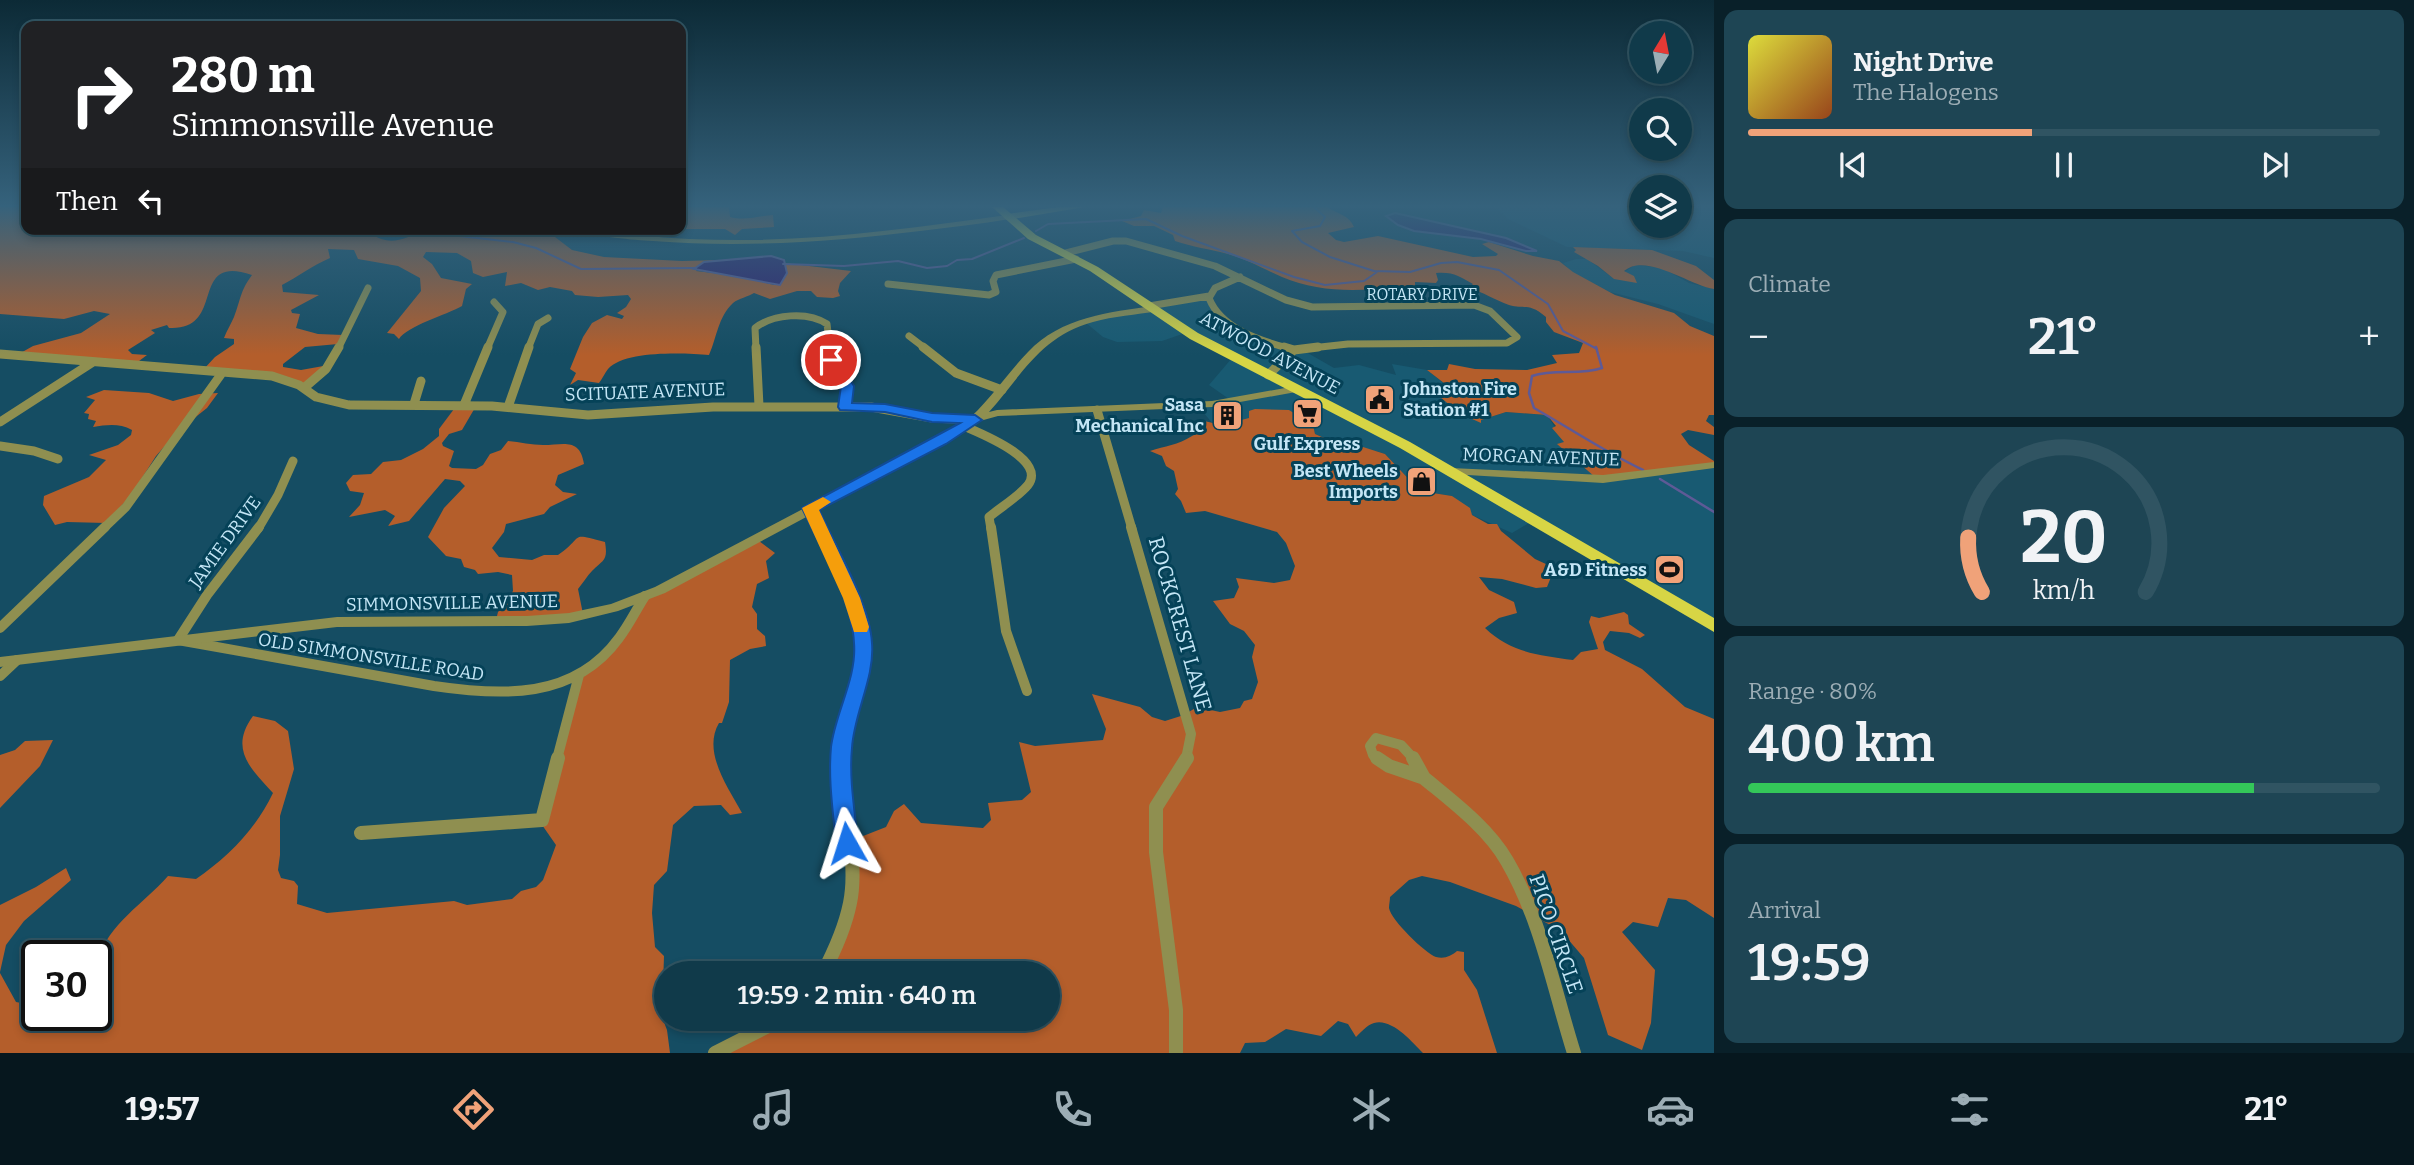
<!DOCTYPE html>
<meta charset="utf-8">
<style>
:root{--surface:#103a4a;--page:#1e4554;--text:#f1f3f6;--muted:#9cadb5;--line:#305462;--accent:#f0a279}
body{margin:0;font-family:Bitter,serif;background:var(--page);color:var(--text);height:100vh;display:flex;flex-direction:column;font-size:26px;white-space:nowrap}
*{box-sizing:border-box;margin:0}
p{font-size:23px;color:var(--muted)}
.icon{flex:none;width:38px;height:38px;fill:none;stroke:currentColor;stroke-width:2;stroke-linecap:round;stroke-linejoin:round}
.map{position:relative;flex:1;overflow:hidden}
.sheet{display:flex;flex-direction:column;gap:10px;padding:10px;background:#092029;width:700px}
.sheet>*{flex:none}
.top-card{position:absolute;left:21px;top:21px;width:665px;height:214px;border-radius:14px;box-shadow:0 4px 10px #0003,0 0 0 2px var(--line);background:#202124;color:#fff;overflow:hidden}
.needle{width:46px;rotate:10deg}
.buttons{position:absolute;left:1629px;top:21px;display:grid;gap:14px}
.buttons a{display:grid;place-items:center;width:63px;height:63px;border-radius:50%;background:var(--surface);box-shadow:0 4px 10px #0003,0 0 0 2px var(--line);font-size:35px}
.speed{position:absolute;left:21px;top:940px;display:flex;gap:14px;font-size:35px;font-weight:700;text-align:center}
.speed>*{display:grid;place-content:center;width:91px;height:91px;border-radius:50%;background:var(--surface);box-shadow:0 4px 10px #0003,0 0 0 2px var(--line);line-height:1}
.speed .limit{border:4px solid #111;border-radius:10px;background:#fff;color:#111}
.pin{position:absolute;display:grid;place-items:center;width:60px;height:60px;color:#fff;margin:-30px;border:4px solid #fff;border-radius:50%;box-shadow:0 2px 7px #0007}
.me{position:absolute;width:77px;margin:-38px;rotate:354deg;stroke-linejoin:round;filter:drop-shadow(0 0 5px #0008)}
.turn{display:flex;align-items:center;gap:24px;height:147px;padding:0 35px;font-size:32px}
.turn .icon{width:91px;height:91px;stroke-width:2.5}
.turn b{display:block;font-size:49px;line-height:60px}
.then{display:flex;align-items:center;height:66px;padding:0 35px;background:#0003;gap:14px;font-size:26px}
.big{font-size:52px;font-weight:600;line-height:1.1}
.sheet .widget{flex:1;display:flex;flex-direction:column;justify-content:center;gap:10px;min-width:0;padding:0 24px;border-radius:14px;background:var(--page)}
.sheet .dial{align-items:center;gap:0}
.dial svg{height:182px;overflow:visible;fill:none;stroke:var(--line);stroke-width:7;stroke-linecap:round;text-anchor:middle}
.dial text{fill:var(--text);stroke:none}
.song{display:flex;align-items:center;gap:21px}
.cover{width:84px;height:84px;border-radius:10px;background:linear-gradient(135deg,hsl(60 70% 55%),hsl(20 70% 35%))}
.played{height:7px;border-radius:4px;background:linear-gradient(90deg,var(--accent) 45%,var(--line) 45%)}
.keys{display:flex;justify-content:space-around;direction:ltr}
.heat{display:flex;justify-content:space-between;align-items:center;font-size:38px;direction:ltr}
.charge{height:10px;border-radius:5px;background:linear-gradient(90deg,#34c759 80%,var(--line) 0)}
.trip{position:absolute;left:654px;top:961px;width:406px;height:70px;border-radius:35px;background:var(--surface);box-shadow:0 4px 10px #0003,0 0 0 2px var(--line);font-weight:600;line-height:70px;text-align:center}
.dock{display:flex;height:112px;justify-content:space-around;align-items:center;background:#06171e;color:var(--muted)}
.dock .icon{width:49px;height:49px}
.dock .current{color:var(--accent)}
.dock b{font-size:32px;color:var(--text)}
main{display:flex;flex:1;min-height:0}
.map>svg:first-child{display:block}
.built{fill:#185a72}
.forest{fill:#b45e2b}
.water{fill:#321e6d;stroke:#5e5a96;stroke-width:2}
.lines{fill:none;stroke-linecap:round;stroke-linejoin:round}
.stream-far1{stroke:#5e5a96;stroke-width:2}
.stream{stroke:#5e5a96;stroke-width:2.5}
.minor-far3{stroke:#8f8f50;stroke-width:7}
.minor-far2{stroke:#8f8f50;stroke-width:9}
.minor-far1{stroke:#8f8f50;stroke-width:10}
.minor{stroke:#8f8f50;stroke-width:14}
.tertiary{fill:#8f8f50;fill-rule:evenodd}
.secondary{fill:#b8b74d;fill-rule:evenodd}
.primary{fill:#d7d545;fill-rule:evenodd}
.route{fill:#1a73e8;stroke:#114b97;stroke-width:2}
.slow{fill:#f59e0b}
.labels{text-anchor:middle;stroke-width:6;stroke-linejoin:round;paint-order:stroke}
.far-street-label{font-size:16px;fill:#c4e6f6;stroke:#054258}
.street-label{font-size:18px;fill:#c4e6f6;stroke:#054258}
.poi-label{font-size:18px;font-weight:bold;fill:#c4e6f6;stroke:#054258;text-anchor:end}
.near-street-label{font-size:21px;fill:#c4e6f6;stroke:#054258}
</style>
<main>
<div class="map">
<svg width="1714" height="1053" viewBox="0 0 1714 1053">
<rect width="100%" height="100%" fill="#154d63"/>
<path class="built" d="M1641,207L1642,226H1680V209L1700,211L1697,207H1714V258L1683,251L1567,247L1508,219L1497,208Z
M1576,259H1587L1614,279L1635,265L1662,268L1689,283L1714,289V324L1658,304L1610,292L1572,272L1563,263Z
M1206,297L1212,308L1251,334L1306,352L1334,368L1359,365L1396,375L1392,364L1427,370L1454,391L1440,396L1481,422V420L1506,412L1547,415L1565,443L1558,444L1581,465H1714V625L1534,520L1512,533L1472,515L1452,496L1420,491L1385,454L1376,451L1352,450L1315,434L1313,425L1295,413L1214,425L1197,405L1229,399L1209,385L1232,358L1188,332L1162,341L1117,342L1103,337L1085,322Z"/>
<path class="forest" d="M0,207H26V229H365C387,248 402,241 424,229H538L537,233L555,237L572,250L604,257L682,261L720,260L704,262L696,271L738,276L774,285H780L784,263L851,271L840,283L838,291L840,296L833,298L817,297L811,291H797L770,299L754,293C748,297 739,298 733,303C718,317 717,337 709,355C685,353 625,350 608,369C605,373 602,379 599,383L578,380L570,385L576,373L570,369L583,337L592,323L607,315L622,319L624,316L617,313L626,307L631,299L628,295L598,297L575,295L572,291L550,287L538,290L521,283L505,286L507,272L483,277L473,273L471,261L457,253L426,252L423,257L432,264L441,278L472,284L466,289L462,306C446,315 407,326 399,339L394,334L387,333L421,291L420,278L398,266L358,259L354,250L328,249L330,258C311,266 298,277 282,285L283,292L319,295L291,310L292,313L300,314L296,328L318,334L343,335L338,344L305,347L283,364V367L301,370L329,365L306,387L298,384L203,370L215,357L234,344V339L224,338C227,330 231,324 234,317C241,299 240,291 252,275C187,253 228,331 169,328L167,325L151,330L155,333L128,350L132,354L147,355L135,364L17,355L33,346L81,333L110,314L94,311L64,319L0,314Z
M681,207H729L730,217C745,221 758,216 773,215L774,227L742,229L735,235L725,229H681Z
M1163,207H1327C1338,214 1349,215 1354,227L1328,233L1336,240L1344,242L1378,236L1473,257L1496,256L1498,254L1482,244L1489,242L1533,256L1559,261L1573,272L1615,295L1674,313L1690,326L1714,336V415H1709L1706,421L1714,427V435L1688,430L1681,434L1689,445L1714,461V465L1595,477L1557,444L1564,442L1552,428L1556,426L1547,415L1506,412L1481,420V423L1459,413L1439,396L1453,390L1427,370H1447L1449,364L1475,369L1527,370L1557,363L1552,355L1579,353L1583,343L1554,332L1546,322V317C1528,302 1526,310 1509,305C1495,300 1483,292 1469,288L1473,284C1457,276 1456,272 1436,273L1438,280L1436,283L1415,282V288C1407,289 1400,286 1393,287C1357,292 1317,292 1282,277C1264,269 1246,259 1228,254C1210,249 1192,247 1175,241L1173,235L1154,226H1134L1122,221L1141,216L1144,210L1161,213Z
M1573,247L1652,250L1696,266L1714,280V289C1689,285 1646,252 1624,271L1634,276L1637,283L1614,279L1598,266L1574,252L1576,250Z
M104,390L149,393L173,401L199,394L218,393L207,408L178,431L156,456L131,495L106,523L67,522L55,525L43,505L44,496L89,477L106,460L89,455L118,445L131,435L132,430C119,423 107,425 93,427L96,421L88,419L89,414L84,413L95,400L86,397Z
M457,405L476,406L462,430L449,434L442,443L443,446L454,451L449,466L452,468L476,469L483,465L490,454L501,450L508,441C520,442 532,445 543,445C563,445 580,437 584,464L558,475L555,485L563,492L577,494L550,507L544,514L506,524L504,532L492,548L499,557L532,560L544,555H558C586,536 567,532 605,542C608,561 604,559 592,571C587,576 583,583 578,589L583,614L496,620L498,612L513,591L512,575L498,572L478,574L475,570L464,567L461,559L446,556L428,537L444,508L465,486L460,481L445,479L409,521L388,526L395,516L385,510L349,517L360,505L364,493L350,491L346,483L353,475L371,474L383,462L401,460L423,449L439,436V429Z
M1255,409L1289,410L1313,425L1315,434L1352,450L1363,447L1385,454L1420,491L1452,496L1470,508L1472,515L1488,524H1497L1501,531L1535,559L1559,570L1551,577L1547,587L1536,588L1502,579L1479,577L1489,590L1514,602L1517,613L1499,618L1485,628C1511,653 1539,655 1573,660L1581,652L1598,649L1589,622L1591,616L1599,618L1624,612L1628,615L1629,624L1645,635L1640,638L1629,633L1610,631L1603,642L1605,650L1642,669L1685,707L1714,719V918L1686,900L1668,898L1658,927L1633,922L1622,932L1655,970L1651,1023L1642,1050L1608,1035L1584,958L1561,931L1516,906L1450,882L1422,876L1409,880L1390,897C1390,901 1389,904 1389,908C1391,920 1425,953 1436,957C1445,959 1451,956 1457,951L1464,952V970L1477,990L1497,1053H1423C1412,1042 1392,1018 1374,1023C1367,1025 1361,1032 1356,1037L1348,1024L1338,1021L1321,1036L1286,1029L1265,1042L1245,1043L1240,1053H714L782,1019L1048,1018V973H823L839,944L853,840L886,827L894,811L904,804L921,823L983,828L991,820L988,803L1022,800L1031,792L1019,742L1035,746L1103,740L1106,729L1092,694L1140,707L1152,717L1165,721L1184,715L1197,707L1220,712L1240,708L1244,701L1252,699L1258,682L1252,657L1255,645L1244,631L1230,624L1213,601L1234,598L1239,587L1236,578L1274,583L1290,580L1295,566L1286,543L1277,532L1205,511L1186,513L1181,501L1175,494L1178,489L1174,471L1166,466L1162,456L1150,451C1165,446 1178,445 1192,436C1197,433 1202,434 1207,430L1204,421L1222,425L1249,418V411Z
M755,538L775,553L766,561L769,578L757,584L752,607L757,614V629L765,636L766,646L750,649L730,660L729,702L722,723H719C702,752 728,787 742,813L730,815L721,805L694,806L673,825L667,871L654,885L652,913L655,947L664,956L662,1017L667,1030L670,1053H0V973L16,1002L37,1006V1015H96C96,999 92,975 97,960C110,923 143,904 168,876L196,879C228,857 256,829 273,793C250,768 229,749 253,716L275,721L288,731L294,769L280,816V855L278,870L281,878L294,881L298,886L297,904L327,913L454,901L467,905L512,899L521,891L536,887L543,880L556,845L540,822L578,681L596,662L644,599Z
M53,740L40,766L0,808V755L15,750L25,741Z
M66,868L71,880L24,921L6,945L0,972V905L36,887Z"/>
<path class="water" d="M1395,213L1506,238L1537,251H1526L1481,239L1414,231L1398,225L1386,216Z
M771,256L784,260L787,273L780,285L694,269L704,262Z"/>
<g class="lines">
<path class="stream-far1" d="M1314,207L1325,217L1320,226L1292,231L1302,242L1330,257L1374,271L1410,272L1441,263L1457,262L1499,270L1548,304L1563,331L1597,349
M1036,231L1048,224L1146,219L1182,236L1294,277L1325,285L1364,281L1377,272
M412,235H451L513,242L536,248L581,269L696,268
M783,264L844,266L898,261L927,268L947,266L957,260L972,259L1024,238"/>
<path class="stream" d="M1596,347L1602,368C1579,376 1555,368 1532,376L1529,393L1534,408C1571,429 1605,452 1643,470
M1660,479L1714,512"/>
<path class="minor-far3" d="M1066,253L1113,241H1126L1215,266L1286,300L1312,307L1474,305L1490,311L1517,337L1507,343L1348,344L1302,349
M1240,277L1215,288L1209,298C1221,329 1261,341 1291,349
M888,284L989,295L996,292L993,281L996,275L1076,259
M1149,306L1209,296
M909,336L926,349
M338,349L368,288
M487,349L503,312L494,302
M528,349L538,324L548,318
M756,349L755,328C773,314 808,311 827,324L830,349"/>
<path class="minor-far2" d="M756,347L759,406
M830,347L831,361L848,386L845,407
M923,347L956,373L1002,390
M1284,347L1294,350
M0,354L272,376L299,385L316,397L349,405L492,406L588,415L713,407H871L932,418L975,420
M1268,375L1294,350L1318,347
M304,388L326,369L339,347
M414,404L421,381
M464,405L488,347
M508,407L529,347
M1097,410L1132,529
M0,422L93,362
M966,427C982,434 1047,460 1028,485C1018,497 1001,507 989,517L991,529
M0,446L34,451L58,459
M810,508L820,529
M103,529L126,507L222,373
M258,529L278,495L293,461"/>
<path class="minor-far1" d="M259,527L207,595L178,640L434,686C501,696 574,700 619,638C629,625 636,610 645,596
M819,527L852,598L864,649L842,746V759
M991,527L1006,631L1027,691
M1131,527L1191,734L1186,759
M0,628L105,527
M0,676L17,660
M557,759L579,675
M1379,759L1373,755L1370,746L1376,738L1401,745L1414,759"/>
<path class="minor" d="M1377,758L1389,766L1424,778
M1413,758L1424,778
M1424,778C1453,802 1488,828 1507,861C1541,919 1554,990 1574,1053
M361,833L542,820L558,758
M823,973C835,950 845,928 850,903C859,860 841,803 842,758
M715,1053L784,1018
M1176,1053V1010L1156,852V807L1187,758"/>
<path class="tertiary" d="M1007,215H1010V219C980,224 950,227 920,231C831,242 742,248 653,241C634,240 595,237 579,229C599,229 618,233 638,235C672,239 706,240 740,240C829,240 919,227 1007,215Z
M1154,306L1159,309L1157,311C1136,315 1114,316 1093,322C1041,336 1022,375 989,412L997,410L1212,401L1296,386L1301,389L1296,392L1212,407L998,416L980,421L970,429L665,593L618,611L569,623L527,626L337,627L0,667V657L337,617L527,616L569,613L611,604L655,587L962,425C988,403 1005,376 1028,352C1061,317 1109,312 1154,306Z
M1714,462V468L1603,483L1451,474L1445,471L1451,468L1603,475Z"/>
<path class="secondary" d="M1059,207H1085L1007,220L1003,217L1007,214Z"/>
<path class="primary" d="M992,207H1003L1036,235L1098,267L1198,333L1410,442L1714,618V632L1400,448L1190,339L1090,271L1028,239Z"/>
</g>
<linearGradient id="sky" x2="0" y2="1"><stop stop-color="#0c2a36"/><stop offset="0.58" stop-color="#35627c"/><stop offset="1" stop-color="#35627c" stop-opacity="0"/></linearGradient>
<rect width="1714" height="355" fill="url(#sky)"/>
<path class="route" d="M831,357L836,358L854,386L852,403L885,404L932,413L975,415L982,420L946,444L819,510C836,547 870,604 872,643C875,678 854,713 852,748C849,779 855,812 858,843L855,850L847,853L839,850L836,843C833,812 828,779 831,747C835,713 857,678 854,643C852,600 820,547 802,508L960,423L932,422L885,412L840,410L838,407L841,386L825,360Z"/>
<path class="slow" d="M823,497L831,502L819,510L860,598L869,627L867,632H854L843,598L802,508Z"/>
<defs>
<symbol id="civic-square" viewBox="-11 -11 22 22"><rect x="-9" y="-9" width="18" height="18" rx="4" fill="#f0a279" stroke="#054258"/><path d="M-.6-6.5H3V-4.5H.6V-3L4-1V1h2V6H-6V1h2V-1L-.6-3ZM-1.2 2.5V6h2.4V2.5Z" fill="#111"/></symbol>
<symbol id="supermarket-square" viewBox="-11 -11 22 22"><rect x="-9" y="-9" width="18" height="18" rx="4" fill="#f0a279" stroke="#054258"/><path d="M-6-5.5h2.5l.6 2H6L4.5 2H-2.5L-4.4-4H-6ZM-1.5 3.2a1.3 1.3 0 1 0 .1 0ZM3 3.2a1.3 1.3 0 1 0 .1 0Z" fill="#111"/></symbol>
<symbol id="building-square" viewBox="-11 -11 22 22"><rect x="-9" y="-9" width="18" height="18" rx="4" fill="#f0a279" stroke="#054258"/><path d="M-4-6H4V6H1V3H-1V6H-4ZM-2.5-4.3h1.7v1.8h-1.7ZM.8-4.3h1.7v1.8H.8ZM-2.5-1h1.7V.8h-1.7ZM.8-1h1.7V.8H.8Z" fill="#111"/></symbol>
<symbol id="shop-square" viewBox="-11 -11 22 22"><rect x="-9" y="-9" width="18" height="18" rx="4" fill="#f0a279" stroke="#054258"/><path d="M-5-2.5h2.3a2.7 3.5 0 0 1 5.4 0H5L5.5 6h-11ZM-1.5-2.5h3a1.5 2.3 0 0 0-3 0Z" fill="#111"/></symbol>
<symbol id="stadium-square" viewBox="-11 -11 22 22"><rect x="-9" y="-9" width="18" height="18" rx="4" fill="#f0a279" stroke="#054258"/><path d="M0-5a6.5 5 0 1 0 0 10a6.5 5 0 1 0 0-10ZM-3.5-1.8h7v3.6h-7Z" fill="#111"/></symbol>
</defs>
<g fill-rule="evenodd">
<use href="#civic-square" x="1362" y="382" width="35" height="35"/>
<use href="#supermarket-square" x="1290" y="396" width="35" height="35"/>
<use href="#building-square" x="1210" y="398" width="35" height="35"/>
<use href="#shop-square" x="1404" y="464" width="35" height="35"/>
<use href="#stadium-square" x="1652" y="552" width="35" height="35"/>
</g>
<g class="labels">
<g class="far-street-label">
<text x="1422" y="300">ROTARY DRIVE</text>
</g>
<g class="street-label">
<text transform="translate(1270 353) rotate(28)" y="6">ATWOOD AVENUE</text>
<text transform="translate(645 392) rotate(-2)" y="6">SCITUATE AVENUE</text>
<text transform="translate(1541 457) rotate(2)" y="6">MORGAN AVENUE</text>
<text transform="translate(225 542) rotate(-54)" y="6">JAMIE DRIVE</text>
<text transform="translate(452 603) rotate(-1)" y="6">SIMMONSVILLE AVENUE</text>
<text transform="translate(371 657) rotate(9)" y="6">OLD SIMMONSVILLE ROAD</text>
</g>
<g class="poi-label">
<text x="1403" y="395" text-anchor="start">Johnston Fire<tspan x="1403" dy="21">Station #1</tspan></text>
<text x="1204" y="411">Sasa<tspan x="1204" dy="21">Mechanical Inc</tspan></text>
<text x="1307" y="450" text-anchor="middle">Gulf Express</text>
<text x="1398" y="477">Best Wheels<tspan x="1398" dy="21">Imports</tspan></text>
<text x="1647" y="576">A&amp;D Fitness</text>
</g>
<g class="near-street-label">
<text transform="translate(1180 624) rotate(74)" y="7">ROCKCREST LANE</text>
<text transform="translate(1556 934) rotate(71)" y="7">PICO CIRCLE</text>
</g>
</g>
</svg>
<div class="buttons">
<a><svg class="needle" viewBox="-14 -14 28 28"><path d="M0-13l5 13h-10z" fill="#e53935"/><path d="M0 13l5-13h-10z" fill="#9cadb5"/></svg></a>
<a><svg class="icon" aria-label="search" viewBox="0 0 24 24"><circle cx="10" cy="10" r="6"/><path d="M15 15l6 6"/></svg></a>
<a><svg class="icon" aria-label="layers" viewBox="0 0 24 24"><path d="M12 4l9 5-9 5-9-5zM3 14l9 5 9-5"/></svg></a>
</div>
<div class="speed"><div class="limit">30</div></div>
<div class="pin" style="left:831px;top:360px;background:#d93025"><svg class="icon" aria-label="arrive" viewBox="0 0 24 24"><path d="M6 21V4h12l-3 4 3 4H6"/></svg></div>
<svg class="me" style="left:847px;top:843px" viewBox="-20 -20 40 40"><path d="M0-17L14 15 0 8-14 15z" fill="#1a73e8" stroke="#fff" stroke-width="4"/></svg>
<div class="trip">19:59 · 2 min · 640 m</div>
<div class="top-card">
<div class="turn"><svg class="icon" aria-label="right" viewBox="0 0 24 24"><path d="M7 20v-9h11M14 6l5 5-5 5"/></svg><div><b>280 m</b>Simmonsville Avenue</div></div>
<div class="then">Then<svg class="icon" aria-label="left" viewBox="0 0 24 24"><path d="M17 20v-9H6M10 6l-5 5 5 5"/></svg></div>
</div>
</div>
<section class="sheet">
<div class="widget">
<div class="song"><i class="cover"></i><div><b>Night Drive</b><p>The Halogens</p></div></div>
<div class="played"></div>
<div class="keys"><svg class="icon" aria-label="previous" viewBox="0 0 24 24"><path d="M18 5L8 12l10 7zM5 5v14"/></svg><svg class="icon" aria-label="pause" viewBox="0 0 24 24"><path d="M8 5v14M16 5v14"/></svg><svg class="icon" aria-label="next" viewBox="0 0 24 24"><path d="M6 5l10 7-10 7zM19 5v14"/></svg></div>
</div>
<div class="widget"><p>Climate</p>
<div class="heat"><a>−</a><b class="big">21°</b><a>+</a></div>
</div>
<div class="widget dial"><svg viewBox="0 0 100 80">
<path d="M14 69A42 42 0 1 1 86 69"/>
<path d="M14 69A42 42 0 0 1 8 45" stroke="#f0a279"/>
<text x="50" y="56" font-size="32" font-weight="700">20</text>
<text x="50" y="72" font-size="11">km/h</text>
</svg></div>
<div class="widget"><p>Range · 80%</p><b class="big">400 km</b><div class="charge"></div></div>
<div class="widget"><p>Arrival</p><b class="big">19:59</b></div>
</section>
</main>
<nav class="dock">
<b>19:57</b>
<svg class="icon current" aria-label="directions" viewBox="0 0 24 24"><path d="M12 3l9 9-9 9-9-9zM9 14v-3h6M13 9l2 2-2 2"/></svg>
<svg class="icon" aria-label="music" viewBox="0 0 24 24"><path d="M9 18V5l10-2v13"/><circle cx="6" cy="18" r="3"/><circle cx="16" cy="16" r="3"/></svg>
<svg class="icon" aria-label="phone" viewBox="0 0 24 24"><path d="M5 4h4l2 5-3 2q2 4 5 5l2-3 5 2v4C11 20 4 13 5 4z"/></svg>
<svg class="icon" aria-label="climate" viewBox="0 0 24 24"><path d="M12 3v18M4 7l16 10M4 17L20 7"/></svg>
<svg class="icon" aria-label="car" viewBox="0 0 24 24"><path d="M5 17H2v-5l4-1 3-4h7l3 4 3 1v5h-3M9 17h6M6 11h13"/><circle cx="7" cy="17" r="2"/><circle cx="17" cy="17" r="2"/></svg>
<svg class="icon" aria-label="filters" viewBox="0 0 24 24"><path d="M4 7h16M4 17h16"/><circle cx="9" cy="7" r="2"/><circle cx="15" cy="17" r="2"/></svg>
<b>21°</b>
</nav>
